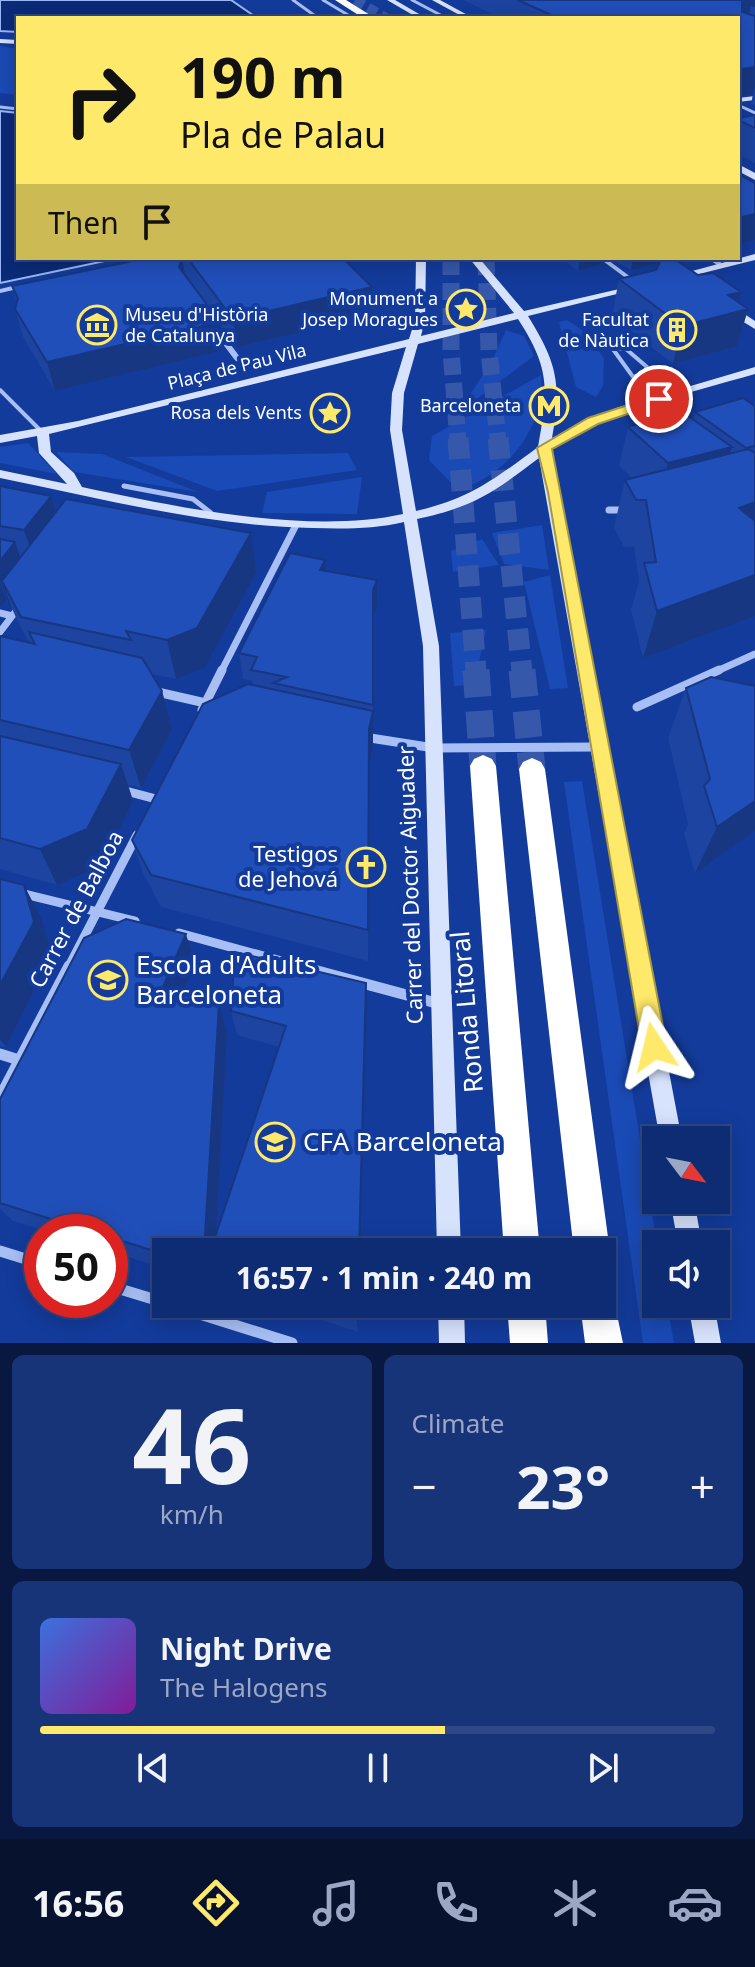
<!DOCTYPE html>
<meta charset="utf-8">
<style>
:root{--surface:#0e2c74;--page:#173479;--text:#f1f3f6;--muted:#9ba7c5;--line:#2e4886;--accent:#ffe96a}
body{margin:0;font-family:"Noto Sans",sans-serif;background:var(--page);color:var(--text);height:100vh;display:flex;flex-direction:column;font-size:30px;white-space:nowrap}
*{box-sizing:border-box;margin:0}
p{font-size:26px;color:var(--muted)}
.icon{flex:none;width:44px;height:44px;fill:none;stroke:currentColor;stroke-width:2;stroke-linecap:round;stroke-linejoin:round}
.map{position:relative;height:1343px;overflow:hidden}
.drawer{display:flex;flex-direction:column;gap:12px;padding:12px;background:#081840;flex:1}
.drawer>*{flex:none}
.banner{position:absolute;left:16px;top:16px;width:724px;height:244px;border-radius:0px;box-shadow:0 4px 20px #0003,0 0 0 2px var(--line);background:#ffe96a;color:#111;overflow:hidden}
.needle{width:52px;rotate:122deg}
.buttons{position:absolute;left:642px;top:1126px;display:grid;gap:16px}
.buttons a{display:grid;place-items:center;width:88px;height:88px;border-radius:0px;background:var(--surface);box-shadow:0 4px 20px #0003,0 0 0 2px var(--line);font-size:40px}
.speed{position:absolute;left:24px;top:1214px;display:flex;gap:16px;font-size:40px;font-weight:700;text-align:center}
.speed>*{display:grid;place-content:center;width:104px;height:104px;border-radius:50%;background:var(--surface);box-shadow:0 4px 20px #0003,0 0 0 2px var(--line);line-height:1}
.speed .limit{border:12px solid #d22;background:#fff;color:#111}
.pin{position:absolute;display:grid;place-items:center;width:68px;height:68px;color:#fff;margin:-34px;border:4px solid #fff;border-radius:50%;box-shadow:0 2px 8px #0007}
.me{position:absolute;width:88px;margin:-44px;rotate:350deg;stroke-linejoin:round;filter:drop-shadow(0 0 6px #0008)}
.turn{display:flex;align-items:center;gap:28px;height:168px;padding:0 32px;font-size:36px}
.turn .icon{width:104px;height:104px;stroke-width:2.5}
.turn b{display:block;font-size:56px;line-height:68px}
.then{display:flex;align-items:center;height:76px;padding:0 32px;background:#0003;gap:16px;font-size:30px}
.big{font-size:60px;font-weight:700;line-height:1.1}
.drawer .tile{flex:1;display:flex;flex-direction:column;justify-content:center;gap:12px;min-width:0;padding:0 28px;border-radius:12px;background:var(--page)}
.drawer .dial{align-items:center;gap:0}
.dial b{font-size:104px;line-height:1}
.song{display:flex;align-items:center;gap:24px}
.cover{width:96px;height:96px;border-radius:12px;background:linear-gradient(135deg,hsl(220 70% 55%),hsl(290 70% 35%))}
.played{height:8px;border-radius:4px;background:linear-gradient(90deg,var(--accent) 60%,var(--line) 60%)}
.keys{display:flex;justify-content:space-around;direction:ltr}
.heat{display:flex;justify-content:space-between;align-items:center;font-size:44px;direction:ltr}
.drawer .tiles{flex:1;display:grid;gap:12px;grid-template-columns:1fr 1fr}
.tile:last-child{grid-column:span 2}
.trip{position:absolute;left:152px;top:1238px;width:464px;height:80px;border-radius:0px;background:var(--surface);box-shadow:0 4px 20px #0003,0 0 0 2px var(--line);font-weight:700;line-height:80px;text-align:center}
.tab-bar{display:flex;height:128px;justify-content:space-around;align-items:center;background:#06122e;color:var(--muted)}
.tab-bar .icon{width:56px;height:56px}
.tab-bar .active{color:var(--accent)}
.tab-bar b{font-size:36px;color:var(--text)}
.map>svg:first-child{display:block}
.green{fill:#1a4ab5}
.water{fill:#0b2a77;stroke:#99b7f7;stroke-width:2}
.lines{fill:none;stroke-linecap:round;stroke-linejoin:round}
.highway-tunnel-far3{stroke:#3658aa;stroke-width:10;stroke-dasharray:10 5;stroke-linecap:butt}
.highway-tunnel-far2{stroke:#3658aa;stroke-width:17;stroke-dasharray:17 8;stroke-linecap:butt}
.highway-tunnel-far1{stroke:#3658aa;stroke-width:21;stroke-dasharray:21 11;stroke-linecap:butt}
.highway-tunnel{stroke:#3658aa;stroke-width:27;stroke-dasharray:27 14;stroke-linecap:butt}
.lane-far2{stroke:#a7bff4;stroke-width:3}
.lane-far1{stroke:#a7bff4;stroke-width:4}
.lane{stroke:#a7bff4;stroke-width:5}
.street-far4{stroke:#a7bff4;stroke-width:3}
.street-far3{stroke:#a7bff4;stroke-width:6}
.street-far2{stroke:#a7bff4;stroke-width:7}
.street-far1{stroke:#a7bff4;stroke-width:9}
.street{stroke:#a7bff4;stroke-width:11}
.secondary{fill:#d7e2fd;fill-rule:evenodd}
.highway{fill:#fff;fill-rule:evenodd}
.wall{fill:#1c44a0}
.shaded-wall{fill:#173782}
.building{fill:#214fba;stroke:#173782;stroke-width:2}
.route{fill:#ffe96a;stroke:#a69745;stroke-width:2}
.labels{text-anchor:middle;stroke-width:8;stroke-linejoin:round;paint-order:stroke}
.far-poi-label{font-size:18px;fill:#fff;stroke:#133b9b;text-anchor:end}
.far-street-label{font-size:18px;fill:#fff;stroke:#133b9b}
.poi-label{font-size:22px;fill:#fff;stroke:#133b9b;text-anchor:end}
.street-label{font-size:22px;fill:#fff;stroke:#133b9b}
.near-poi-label{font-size:26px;fill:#fff;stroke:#133b9b;text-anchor:start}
.near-street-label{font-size:26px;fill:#fff;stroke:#133b9b}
</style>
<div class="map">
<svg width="755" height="1343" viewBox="0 0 755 1343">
<rect width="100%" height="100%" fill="#133b9b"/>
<path class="green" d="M0,46L18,49V95L0,93Z
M567,320L582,330L604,358L603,386L596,397L576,387L559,322Z
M506,330L524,336L534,356L471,403L463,405L491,363Z
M541,375C546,426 507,476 458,490L429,460L432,436Z
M28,443L57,474L0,463V447Z
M56,452L102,454L198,492L74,472Z
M348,453L357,470L217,491L126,457Z
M362,477L357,514L262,513L267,492Z
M542,525L549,570L504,564L492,533Z
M482,539L499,565L453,572L451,551Z
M550,575L568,688L550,689L524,582Z
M486,630L474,685L454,686L450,633Z
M582,781L657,1244L656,1304H667L674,1343H643L564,782Z"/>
<path class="water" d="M0,0H231L257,18H18V32L0,31Z
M0,111L18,113V258H119L0,283Z"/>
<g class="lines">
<path class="highway-tunnel-far3" d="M355,0L386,18"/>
<path class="highway-tunnel-far2" d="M451,258V351L458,440
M486,258L489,351L498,440"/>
<path class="highway-tunnel-far1" d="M458,438L476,672
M498,438L522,672"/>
<path class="highway-tunnel" d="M476,670L483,766
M522,670L532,769"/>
<path class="lane-far2" d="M323,0L353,18
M412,0L446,18
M0,107L18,109"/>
<path class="lane-far1" d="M602,258L633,281
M710,258L721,265
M0,291L17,287
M594,323L636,381L659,399
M613,349H626L647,367L643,374L633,377
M0,390L43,433"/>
<path class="lane" d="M124,486L193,499L211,513"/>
<path class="street-far4" d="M293,0L318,18
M738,105L755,113"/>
<path class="street-far3" d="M216,330L237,358"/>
<path class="street-far2" d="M609,510H628
M0,613L12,616
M0,632L19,607
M221,672L296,525
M715,672L755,654"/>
<path class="street-far1" d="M153,691L210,704
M637,707L719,670
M202,710L222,670
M364,737L434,748L600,747
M122,790L156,799
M0,888L135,921
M179,933L307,968
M68,968L137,835"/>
<path class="street" d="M299,966L440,1004
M0,1054L19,1060
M0,1097L69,966
M0,1251L42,1264
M110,1286L166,1303
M168,1304L292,1343"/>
<path class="secondary" d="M387,0H395L426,18H418Z
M432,0H440L473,18H465Z
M0,39L18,40V44L0,43Z
M755,96V100L738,102V98Z
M738,164L755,173V180L738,171Z
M755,254V260L675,280L670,277Z
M416,258H426L425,320L421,336L514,313L469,258H479L524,311L641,284V288L528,316C557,363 562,384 552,438L616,408L755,367V374C686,394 612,410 551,450L682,1140H660L539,458C494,492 474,507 417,519L439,646L461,1252H437L423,646L404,522C375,529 343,529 313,528C207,526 103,499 0,478V470L67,484L39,453L37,436L0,443V435L78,421L409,339L415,320ZM518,319C551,370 548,390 538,447C495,479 469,499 416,511L402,430L404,393L418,344ZM406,347L392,393L390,430L403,514C308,535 176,507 82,487L74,473L51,452L49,434Z
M724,306H732L755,321V329L724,310Z
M670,1200H694L702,1244H678Z
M438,1304H464L465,1343H439Z
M688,1304H714L721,1343H695Z"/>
<path class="highway" d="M335,0H346L375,18H363Z
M483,755L492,759L496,766L540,1252H504L470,766L474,759Z
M532,758L541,762L545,769L610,1252L602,1266V1252H574L519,769L523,762Z
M602,1286L612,1291L623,1343H585L580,1304H602Z
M507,1304H545L548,1343H510Z"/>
</g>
<path class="wall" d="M463,0H755V105L751,104L753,94L738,96V18H501Z
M755,115V163L738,154V118Z
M147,258H343L372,287V315L237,347L221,326L224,350L55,391L23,337L15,309L17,303L12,286Z
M561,258H603L602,264L578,271Z
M609,258H680L675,259L748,309L737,346L673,364L612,316L619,279L656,270L659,263L631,270Z
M755,400V616L643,658L631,610L639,581L634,547H624L614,527L625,480L632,478L619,466L628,427L693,420L695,412L753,405Z
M0,486L51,496L56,511L256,573L205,668L176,679L152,674L162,691L172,730L141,788L128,785L133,801L102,865L57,885L0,869V636L29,642L17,620L11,606L10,607L7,601L0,606Z
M325,571L377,580V606L373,616V746L370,763L368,961L161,907L143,873L132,840L253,685L252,681L243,679L239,653Z
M686,688L755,831L695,873L684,834L688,824L668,738Z
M0,879L42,920L52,955L6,1047L0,1046Z
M195,964L183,995L227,1032L216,1234L279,1047L237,1035L231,1011L367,1008L360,1252H166V1269L110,1251V1232H49L13,1221L0,1209V1099Z
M275,1304H359L358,1332Z"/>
<path class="shaded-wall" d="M742,0H755V7L751,6L747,22L738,24Z
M755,67V87L753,94L738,96V87L742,69Z
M755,214V240L738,244V218Z
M182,258L187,285L179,267Z
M580,258H603L602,264L578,271Z
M633,258H680L631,270Z
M372,287V315L237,347L233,319Z
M741,292L736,312L748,309L737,346L673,364L682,326L728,295Z
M220,322L224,350L55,391L47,362Z
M732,447L719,486L657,503L668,463Z
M51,496L63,535L38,570L24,530Z
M755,502V543L739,508Z
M251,533L256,573L205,668L176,679L167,640Z
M15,542L29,581H2L11,606L10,607L0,581V559Z
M325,560L326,585L320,570Z
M755,575V616L643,658L657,611Z
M377,580V606L373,616V590Z
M0,583L7,601L0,606Z
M162,691L172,730L141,788L129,750Z
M373,711V746L370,763L368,961L369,729Z
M121,764L133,801L102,865L57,885L40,849Z
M755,801V831L695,873L717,827Z
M24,885L42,920L52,955L6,1047L0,1039V985Z
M186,934L195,964L173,1018L162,989Z
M366,983L367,1008L360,1252H359Z
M219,1004L227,1032L215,1252H204Z
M358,1304H359L358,1332L357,1319Z"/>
<path class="building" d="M518,0H742V12L755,16V67L742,69L738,67V18H558Z
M755,115V128L738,120V118Z
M738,174L755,183V214L738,218Z
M147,258H343L372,287L233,319L189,260L182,258L179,267L220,322L47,362L15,309L18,298L12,286Z
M662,258H673L698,275L713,273L741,292L728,295L748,309L682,326L619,279L656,270Z
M743,398L755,406V446L746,448L695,412Z
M681,411L732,447L668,463L628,427Z
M748,449L755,453V502L739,508L755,521V575L657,611L644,563L656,562L646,500H636L625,480Z
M0,486L51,496L24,530L0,526Z
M66,499L251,533L197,628L167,640L126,631L131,640L21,617L2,581Z
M0,539L15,542L0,561Z
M290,553L325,560L320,570L377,580L373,590V705L273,683L287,677L251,670L257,657L239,653Z
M29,632L142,658L162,691L129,750L0,720V636L35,644Z
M711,677L755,686V801L717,827L704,786L710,779L686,688Z
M248,684L373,711L369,729L368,930L151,875L132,840L203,704Z
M0,736L121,764L87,829L40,849L0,838Z
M0,879L24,885L34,922L0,985Z
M126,919L186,934L162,989L219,1004L204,1252H166V1255L110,1237V1232H92L0,1203V1099L84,938Z
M235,952L366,983L359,1252H210L286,1026L231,1011Z
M311,1304H358L357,1319Z"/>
<path class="route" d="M659,395L663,397V402L598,424L552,449L667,1047L663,1056L654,1059L646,1056L642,1047L548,492L537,448L588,418Z"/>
<defs>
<symbol id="sight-ring" viewBox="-11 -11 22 22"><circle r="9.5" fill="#133b9b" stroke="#ffe96a" stroke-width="1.5"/><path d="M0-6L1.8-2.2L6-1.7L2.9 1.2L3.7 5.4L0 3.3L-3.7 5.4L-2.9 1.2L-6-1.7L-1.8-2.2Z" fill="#ffe96a"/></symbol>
<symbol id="museum-ring" viewBox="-11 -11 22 22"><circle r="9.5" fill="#133b9b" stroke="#ffe96a" stroke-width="1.5"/><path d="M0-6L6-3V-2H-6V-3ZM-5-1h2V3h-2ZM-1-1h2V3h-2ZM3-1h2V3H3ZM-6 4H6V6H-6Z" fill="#ffe96a"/></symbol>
<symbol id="building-ring" viewBox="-11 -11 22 22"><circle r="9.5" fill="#133b9b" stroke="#ffe96a" stroke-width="1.5"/><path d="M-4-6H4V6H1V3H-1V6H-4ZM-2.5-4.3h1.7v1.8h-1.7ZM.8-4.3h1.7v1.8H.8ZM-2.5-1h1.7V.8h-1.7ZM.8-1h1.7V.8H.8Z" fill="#ffe96a"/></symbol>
<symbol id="metro-ring" viewBox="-11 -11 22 22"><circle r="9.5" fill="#133b9b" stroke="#ffe96a" stroke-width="1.5"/><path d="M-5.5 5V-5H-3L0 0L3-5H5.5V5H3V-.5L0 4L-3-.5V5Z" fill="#ffe96a"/></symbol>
<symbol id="church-ring" viewBox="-11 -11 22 22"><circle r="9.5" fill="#133b9b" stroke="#ffe96a" stroke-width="1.5"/><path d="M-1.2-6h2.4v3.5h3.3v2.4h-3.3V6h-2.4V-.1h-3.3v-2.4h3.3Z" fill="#ffe96a"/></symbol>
<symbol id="school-ring" viewBox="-11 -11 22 22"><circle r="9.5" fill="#133b9b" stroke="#ffe96a" stroke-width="1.5"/><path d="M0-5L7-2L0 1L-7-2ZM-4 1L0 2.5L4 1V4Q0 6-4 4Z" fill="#ffe96a"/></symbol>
</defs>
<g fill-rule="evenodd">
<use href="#sight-ring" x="444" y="287" width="44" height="44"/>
<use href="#museum-ring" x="75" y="303" width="44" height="44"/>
<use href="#building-ring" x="655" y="308" width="44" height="44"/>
<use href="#metro-ring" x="527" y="384" width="44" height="44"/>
<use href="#sight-ring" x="308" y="391" width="44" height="44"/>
<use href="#church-ring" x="344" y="845" width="44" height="44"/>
<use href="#school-ring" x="86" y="958" width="44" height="44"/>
<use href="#school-ring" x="253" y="1120" width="44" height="44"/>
</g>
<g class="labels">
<g class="far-poi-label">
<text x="438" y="305">Monument a<tspan x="438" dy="21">Josep Moragues</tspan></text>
<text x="125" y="321" text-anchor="start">Museu d'Història<tspan x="125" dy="21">de Catalunya</tspan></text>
<text x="649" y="326">Facultat<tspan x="649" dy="21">de Nàutica</tspan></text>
<text x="521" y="412">Barceloneta</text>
<text x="302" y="419">Rosa dels Vents</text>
</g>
<g class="far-street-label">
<text transform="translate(237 367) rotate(-14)" y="6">Plaça de Pau Vila</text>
</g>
<g class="poi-label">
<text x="338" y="862">Testigos<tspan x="338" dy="25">de Jehová</tspan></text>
</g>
<g class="street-label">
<text transform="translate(410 885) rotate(-92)" y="8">Carrer del Doctor Aiguader</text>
<text transform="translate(76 909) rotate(-62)" y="8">Carrer de Balboa</text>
</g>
<g class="near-poi-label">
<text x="136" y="974">Escola d'Adults<tspan x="136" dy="30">Barceloneta</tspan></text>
<text x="303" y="1151">CFA Barceloneta</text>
</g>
<g class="near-street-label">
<text transform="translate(467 1012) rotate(-95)" y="9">Ronda Litoral</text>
</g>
</g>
</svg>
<div class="buttons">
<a><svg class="needle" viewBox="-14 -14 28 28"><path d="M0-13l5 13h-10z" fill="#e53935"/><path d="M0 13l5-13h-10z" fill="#9ba7c5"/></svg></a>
<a><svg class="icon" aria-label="sound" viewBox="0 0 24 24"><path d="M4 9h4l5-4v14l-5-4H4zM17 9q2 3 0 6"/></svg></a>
</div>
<div class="speed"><div class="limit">50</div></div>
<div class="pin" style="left:659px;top:399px;background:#d93025"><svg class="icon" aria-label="arrive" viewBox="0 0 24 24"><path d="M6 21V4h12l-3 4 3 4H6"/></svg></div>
<svg class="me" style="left:654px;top:1047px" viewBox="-20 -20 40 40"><path d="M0-17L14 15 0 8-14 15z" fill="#ffe96a" stroke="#fff" stroke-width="4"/></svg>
<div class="trip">16:57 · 1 min · 240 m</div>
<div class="banner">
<div class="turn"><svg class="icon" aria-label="right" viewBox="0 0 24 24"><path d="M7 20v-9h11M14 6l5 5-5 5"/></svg><div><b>190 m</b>Pla de Palau</div></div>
<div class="then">Then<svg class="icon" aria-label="arrive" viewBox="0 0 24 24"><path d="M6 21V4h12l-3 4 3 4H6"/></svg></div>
</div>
</div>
<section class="drawer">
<div class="tiles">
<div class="tile dial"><b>46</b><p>km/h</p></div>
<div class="tile"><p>Climate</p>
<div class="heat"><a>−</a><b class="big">23°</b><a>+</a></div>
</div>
<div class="tile">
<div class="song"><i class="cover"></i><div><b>Night Drive</b><p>The Halogens</p></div></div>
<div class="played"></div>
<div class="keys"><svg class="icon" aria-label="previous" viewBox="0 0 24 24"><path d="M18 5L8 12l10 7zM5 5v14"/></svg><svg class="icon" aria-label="pause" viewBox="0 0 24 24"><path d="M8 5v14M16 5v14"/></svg><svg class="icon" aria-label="next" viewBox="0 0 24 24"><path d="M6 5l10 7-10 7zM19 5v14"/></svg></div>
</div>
</div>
</section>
<nav class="tab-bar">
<b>16:56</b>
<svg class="icon active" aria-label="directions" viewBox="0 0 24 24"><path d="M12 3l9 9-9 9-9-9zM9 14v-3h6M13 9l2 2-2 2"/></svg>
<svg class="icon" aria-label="music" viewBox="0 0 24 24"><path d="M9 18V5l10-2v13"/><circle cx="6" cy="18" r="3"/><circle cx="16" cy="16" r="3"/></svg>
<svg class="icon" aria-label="phone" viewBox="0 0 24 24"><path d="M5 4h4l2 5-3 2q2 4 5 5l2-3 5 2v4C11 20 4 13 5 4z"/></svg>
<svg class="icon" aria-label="climate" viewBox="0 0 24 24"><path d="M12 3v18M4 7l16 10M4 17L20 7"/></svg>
<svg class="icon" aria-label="car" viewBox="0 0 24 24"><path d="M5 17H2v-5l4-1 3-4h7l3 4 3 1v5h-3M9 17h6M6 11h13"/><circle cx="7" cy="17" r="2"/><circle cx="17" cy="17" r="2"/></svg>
</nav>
